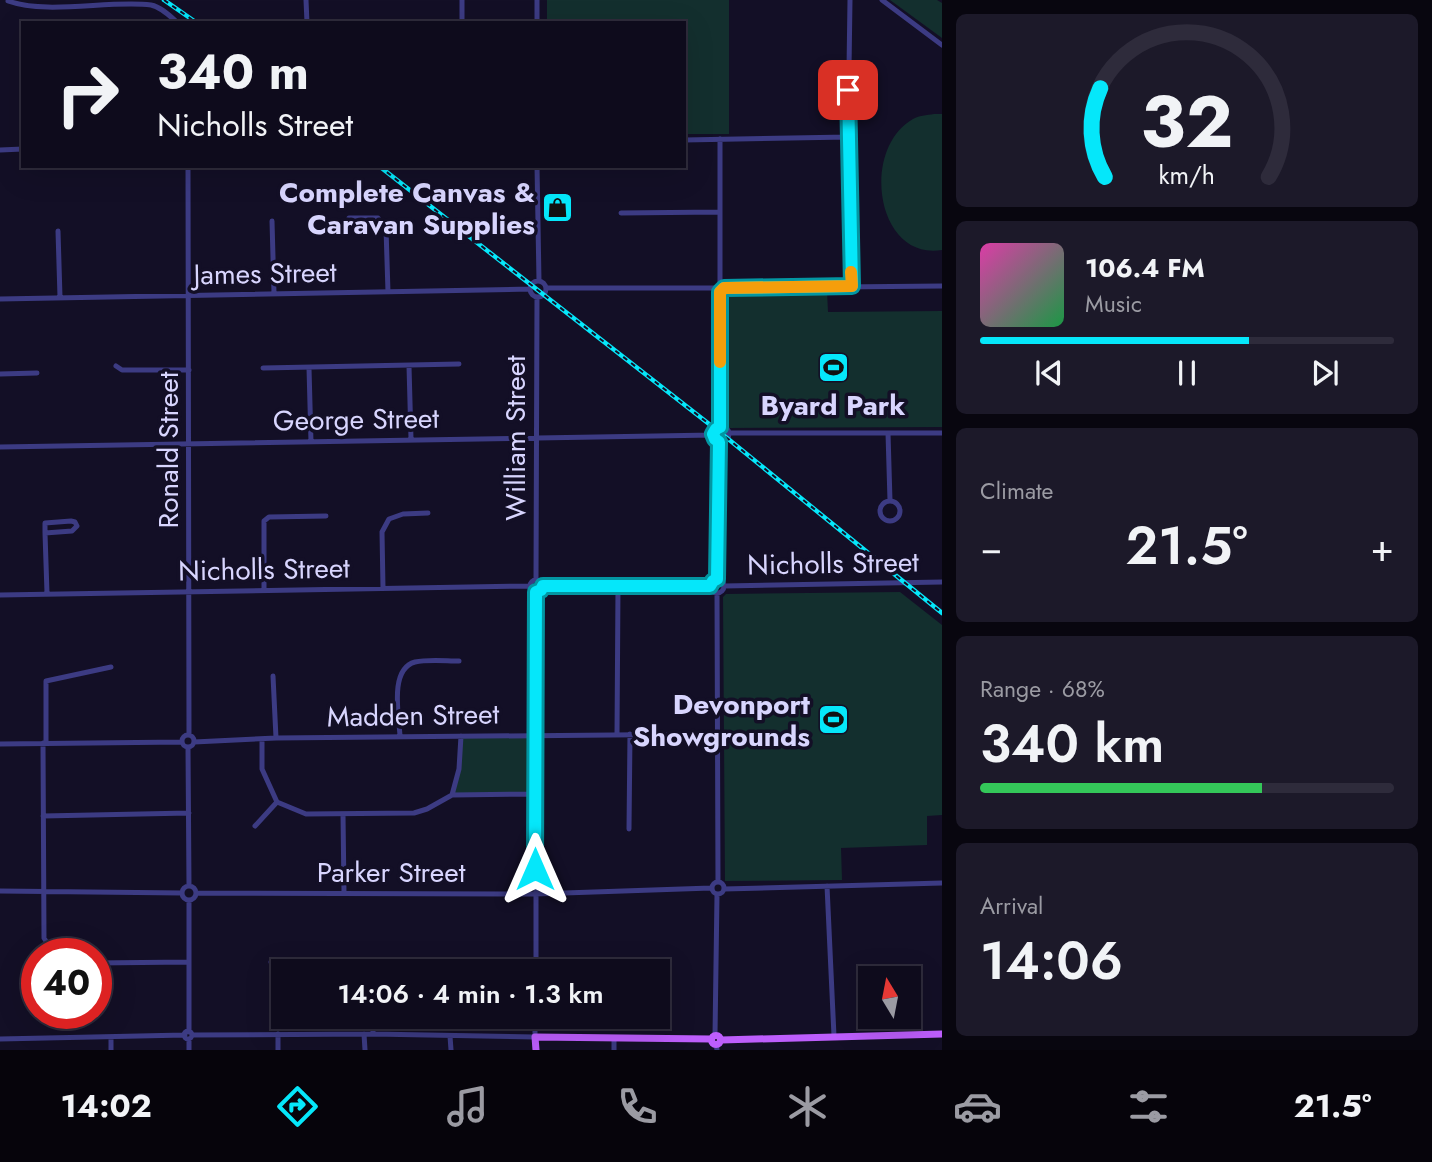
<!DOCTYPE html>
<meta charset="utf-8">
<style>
:root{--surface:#0e0b1c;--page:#1c1929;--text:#f1f3f6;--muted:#9b9ba3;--line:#2e2b3b;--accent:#05e7fa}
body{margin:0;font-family:Jost,sans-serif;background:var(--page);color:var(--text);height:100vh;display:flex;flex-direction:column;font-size:26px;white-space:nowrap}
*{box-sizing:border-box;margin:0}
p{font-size:23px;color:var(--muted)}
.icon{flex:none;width:38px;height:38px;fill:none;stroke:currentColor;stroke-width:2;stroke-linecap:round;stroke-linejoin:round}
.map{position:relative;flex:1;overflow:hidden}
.details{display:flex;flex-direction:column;gap:14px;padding:14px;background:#08060f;width:490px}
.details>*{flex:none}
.top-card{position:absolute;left:21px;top:21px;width:665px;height:147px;border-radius:0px;box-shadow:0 7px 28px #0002,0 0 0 2px var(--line);background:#0e0b1c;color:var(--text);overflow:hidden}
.needle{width:46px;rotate:350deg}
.fabs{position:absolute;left:858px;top:966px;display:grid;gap:14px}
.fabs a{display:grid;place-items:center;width:63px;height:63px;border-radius:0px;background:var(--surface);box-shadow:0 7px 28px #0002,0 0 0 2px var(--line);font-size:35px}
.speed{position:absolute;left:21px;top:938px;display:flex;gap:14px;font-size:35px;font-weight:700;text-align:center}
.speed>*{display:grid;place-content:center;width:91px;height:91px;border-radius:50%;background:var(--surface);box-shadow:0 7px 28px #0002,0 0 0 2px var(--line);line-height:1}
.speed .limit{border:10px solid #d22;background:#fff;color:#111}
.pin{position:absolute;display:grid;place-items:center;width:60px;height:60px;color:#fff;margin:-30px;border-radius:14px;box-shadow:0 4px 10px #0006}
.me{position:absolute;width:77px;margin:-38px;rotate:0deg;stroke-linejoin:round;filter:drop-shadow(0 0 5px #0008)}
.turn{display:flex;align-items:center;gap:24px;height:147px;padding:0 21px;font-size:32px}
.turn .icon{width:91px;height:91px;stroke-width:2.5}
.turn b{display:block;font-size:49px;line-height:60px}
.big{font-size:52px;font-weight:600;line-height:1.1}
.details .tile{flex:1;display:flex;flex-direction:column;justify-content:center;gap:10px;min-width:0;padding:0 24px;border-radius:10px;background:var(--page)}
.details .dial{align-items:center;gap:0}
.dial svg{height:182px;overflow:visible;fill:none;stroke:var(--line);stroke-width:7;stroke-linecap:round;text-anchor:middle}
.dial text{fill:var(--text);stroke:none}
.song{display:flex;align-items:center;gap:21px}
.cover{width:84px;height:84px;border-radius:10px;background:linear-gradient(135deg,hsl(320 70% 55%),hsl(140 70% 35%))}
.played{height:7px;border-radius:4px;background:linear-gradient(90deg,var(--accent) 65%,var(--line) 65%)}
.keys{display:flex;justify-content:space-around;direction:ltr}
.heat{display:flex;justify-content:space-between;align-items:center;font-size:38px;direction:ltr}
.charge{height:10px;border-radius:5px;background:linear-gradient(90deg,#34c759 68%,var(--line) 0)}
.trip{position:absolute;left:271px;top:959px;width:399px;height:70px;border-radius:0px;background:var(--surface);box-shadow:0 7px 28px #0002,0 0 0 2px var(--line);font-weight:600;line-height:70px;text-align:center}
.menu{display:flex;height:112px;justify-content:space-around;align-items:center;background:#06040b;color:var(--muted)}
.menu .icon{width:49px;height:49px}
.menu .current{color:var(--accent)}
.menu b{font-size:32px;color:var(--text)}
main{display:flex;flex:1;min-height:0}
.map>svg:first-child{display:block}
.green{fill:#132f2e}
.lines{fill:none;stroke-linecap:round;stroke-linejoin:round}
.minor{stroke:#3c3b83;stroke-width:5}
.major{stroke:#bd5efc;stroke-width:7}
.rail-casing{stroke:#05e7fa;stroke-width:4.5}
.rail{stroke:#130f26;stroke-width:2;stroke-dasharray:5;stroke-linecap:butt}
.route-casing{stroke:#0396a2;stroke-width:18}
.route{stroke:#05e7fa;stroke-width:12}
.slow{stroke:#f59e0b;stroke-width:12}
.labels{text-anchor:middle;stroke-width:7;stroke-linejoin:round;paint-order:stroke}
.poi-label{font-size:28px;font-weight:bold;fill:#d8d5fe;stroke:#130f26;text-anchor:end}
.street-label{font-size:28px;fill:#d8d5fe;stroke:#130f26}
</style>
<main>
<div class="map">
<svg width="942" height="1050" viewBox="0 0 942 1050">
<rect width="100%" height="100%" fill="#130f26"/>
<path class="green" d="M547,0H729V134H684V23H547Z
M890,0H937L942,3V38Z
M934,114H942V250C876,261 860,149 913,119C918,116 927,115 934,114Z
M827,291L828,312L942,311V427L728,428L726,424L724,297L726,293Z
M900,592L942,625V815L927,816V845L841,848L842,880L725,881L723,597L726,594Z
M535,734L536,794L452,795L459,769L461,736Z"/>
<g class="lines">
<path class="minor" d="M306,0L307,23
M462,0V23
M537,0V23
M850,0L848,137L851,286
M882,0L942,45
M8,1C47,15 109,0 151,5C161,7 170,16 178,23
M720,139V284
M684,140L848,137
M0,150L23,149
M188,166L189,734
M537,166L539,281
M621,213L719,212
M349,218H378L386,228L388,292
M272,221L274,293
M58,231L60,297
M530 289a8 8 0 1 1 16 0a8 8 0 1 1-16 0Z
M546,288H716
M724,288L942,286
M0,299L530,289
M116,366L122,370H189
M409,366L411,439
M263,368L459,364
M309,368L311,442
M0,374L37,373
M713 434a8 8 0 1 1 16 0a8 8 0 1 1-16 0Z
M720,427L721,292
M728,433H942
M888,433L890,501
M0,447L713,435
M880 511a10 10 0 1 1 20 0a10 10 0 1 1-20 0Z
M45,533L72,531L77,526L75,522L71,521L45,523V533L47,593
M710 586a7 7 0 1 1 14 0a7 7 0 1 1-14 0Z
M536,579L537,297
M717,579L719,442
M530 586a6 6 0 1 1 12 0a6 6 0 1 1-12 0Z
M543,586H710
M724,586L942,582
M383,588L382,532L389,519L403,514L428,513
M264,589V521L269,517L326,516
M536,592V971
M717,593L718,882
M0,595L530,586
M273,676L276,738
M617,734L618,587
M182 741a6 6 0 1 1 12 0a6 6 0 1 1-12 0Z
M400,736C399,716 389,669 415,662C428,659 446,661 459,661
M262,739V769L277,802L306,814L414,813L427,809L452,795L459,769L461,736
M194,742L276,738L716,734
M43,743L44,938L54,954
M46,743V681L111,667
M0,744L182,742
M188,747L189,886
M452,795L536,794
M343,814L344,893
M43,816L189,813
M255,826L277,802
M629,829L630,734
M712 888a6 6 0 1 1 12 0a6 6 0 1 1-12 0Z
M827,886L834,1036
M182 893a7 7 0 1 1 14 0a7 7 0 1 1-14 0Z
M724,889L942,883
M0,891L182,893
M196,893L535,894L711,888
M189,900V1032
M271,962H357L366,964L372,971
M96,963L188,962
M373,1017V1034
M184 1035a4 4 0 1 1 8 0a4 4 0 1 1-8 0Z
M278,1034V1050
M364,1034L365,1050
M192,1035L373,1034L535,1037V1017
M715,1035L717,895
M450,1036L451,1050
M111,1037V1050
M614,1038V1050
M0,1039L185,1035
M189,1039V1050
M716,1044L717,1050"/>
<path class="major" d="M711.5 1040a4.5 4.5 0 1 1 9 0a4.5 4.5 0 1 1-9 0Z
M721,1040L942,1034
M536,1050L535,1037L711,1039"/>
<defs>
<path id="rail" d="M164,0L197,23
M379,166L727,438L942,613"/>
</defs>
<use href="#rail" class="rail-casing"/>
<use href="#rail" class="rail"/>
</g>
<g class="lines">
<defs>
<path id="route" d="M535,869L536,592L541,590L543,586H710L713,581L717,579L719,442L715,439L713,434L716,429L720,427V292L724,288L852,286L848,90"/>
</defs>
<use href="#route" class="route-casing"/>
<use href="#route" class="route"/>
<path class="slow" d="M720,362V292L724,288L852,286L851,272"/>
</g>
<defs>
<symbol id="shop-square" viewBox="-11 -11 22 22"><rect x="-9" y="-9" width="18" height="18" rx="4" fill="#05e7fa" stroke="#130f26"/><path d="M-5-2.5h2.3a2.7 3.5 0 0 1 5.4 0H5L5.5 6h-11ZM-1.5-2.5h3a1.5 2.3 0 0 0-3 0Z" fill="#111"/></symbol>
<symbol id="stadium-square" viewBox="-11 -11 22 22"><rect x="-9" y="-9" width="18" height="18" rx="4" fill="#05e7fa" stroke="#130f26"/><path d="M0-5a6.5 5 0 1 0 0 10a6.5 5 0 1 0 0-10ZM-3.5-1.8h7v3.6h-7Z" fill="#111"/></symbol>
</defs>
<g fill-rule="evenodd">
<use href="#shop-square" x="540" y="190" width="35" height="35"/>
<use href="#stadium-square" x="816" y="350" width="35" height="35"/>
<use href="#stadium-square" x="816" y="702" width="35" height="35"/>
</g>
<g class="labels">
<g class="poi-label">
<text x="535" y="202">Complete Canvas &amp;<tspan x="535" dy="32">Caravan Supplies</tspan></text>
<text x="833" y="415" text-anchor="middle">Byard Park</text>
<text x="810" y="714">Devonport<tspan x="810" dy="32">Showgrounds</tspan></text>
</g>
<g class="street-label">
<text transform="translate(265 273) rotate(-1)" y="10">James Street</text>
<text transform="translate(356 419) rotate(-1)" y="10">George Street</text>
<text transform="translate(515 438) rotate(-90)" y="10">William Street</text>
<text transform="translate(168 450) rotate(-90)" y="10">Ronald Street</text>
<text transform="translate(833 563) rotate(-1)" y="10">Nicholls Street</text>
<text transform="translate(264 569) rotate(-1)" y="10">Nicholls Street</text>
<text transform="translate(413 715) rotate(-1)" y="10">Madden Street</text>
<text x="391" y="882">Parker Street</text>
</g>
</g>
</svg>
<div class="fabs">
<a><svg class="needle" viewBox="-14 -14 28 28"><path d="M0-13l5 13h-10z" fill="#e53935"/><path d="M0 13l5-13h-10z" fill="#9b9ba3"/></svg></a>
</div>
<div class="speed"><div class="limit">40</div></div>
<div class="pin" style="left:848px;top:90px;background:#d93025"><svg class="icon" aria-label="arrive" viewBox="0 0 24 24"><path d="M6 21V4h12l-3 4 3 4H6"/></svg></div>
<svg class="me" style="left:535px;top:869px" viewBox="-20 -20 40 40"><path d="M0-17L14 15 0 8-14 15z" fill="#05e7fa" stroke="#fff" stroke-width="4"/></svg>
<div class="trip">14:06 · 4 min · 1.3 km</div>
<div class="top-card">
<div class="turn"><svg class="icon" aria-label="right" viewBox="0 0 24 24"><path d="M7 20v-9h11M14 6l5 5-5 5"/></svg><div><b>340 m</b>Nicholls Street</div></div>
</div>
</div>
<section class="details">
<div class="tile dial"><svg viewBox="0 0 100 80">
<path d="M14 69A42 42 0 1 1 86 69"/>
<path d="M14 69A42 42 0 0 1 12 30" stroke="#05e7fa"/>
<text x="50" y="56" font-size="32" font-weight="700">32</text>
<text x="50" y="72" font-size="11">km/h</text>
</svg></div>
<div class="tile">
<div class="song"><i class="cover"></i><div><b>106.4 FM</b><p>Music</p></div></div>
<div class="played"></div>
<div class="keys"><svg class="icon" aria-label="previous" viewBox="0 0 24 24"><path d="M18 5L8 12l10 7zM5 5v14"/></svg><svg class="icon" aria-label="pause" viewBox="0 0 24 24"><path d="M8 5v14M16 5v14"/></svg><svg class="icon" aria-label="next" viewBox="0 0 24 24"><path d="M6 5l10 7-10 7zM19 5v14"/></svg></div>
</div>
<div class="tile"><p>Climate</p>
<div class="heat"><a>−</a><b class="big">21.5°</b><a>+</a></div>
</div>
<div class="tile"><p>Range · 68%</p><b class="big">340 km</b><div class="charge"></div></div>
<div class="tile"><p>Arrival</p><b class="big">14:06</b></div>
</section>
</main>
<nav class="menu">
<b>14:02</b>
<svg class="icon current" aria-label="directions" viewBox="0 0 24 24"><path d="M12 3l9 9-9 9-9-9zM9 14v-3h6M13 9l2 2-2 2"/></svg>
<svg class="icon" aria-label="music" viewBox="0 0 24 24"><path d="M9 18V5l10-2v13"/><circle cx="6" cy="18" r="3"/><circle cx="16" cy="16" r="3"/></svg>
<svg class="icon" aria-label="phone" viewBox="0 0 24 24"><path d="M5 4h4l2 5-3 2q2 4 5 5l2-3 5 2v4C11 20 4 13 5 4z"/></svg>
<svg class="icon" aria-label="climate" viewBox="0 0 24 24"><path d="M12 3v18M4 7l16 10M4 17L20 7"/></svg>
<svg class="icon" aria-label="car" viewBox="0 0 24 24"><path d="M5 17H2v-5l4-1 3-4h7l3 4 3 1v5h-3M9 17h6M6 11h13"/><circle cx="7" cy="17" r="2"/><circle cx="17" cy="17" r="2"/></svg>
<svg class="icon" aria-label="filters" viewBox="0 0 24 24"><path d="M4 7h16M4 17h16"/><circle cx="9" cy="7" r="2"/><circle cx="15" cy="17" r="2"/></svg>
<b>21.5°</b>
</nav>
